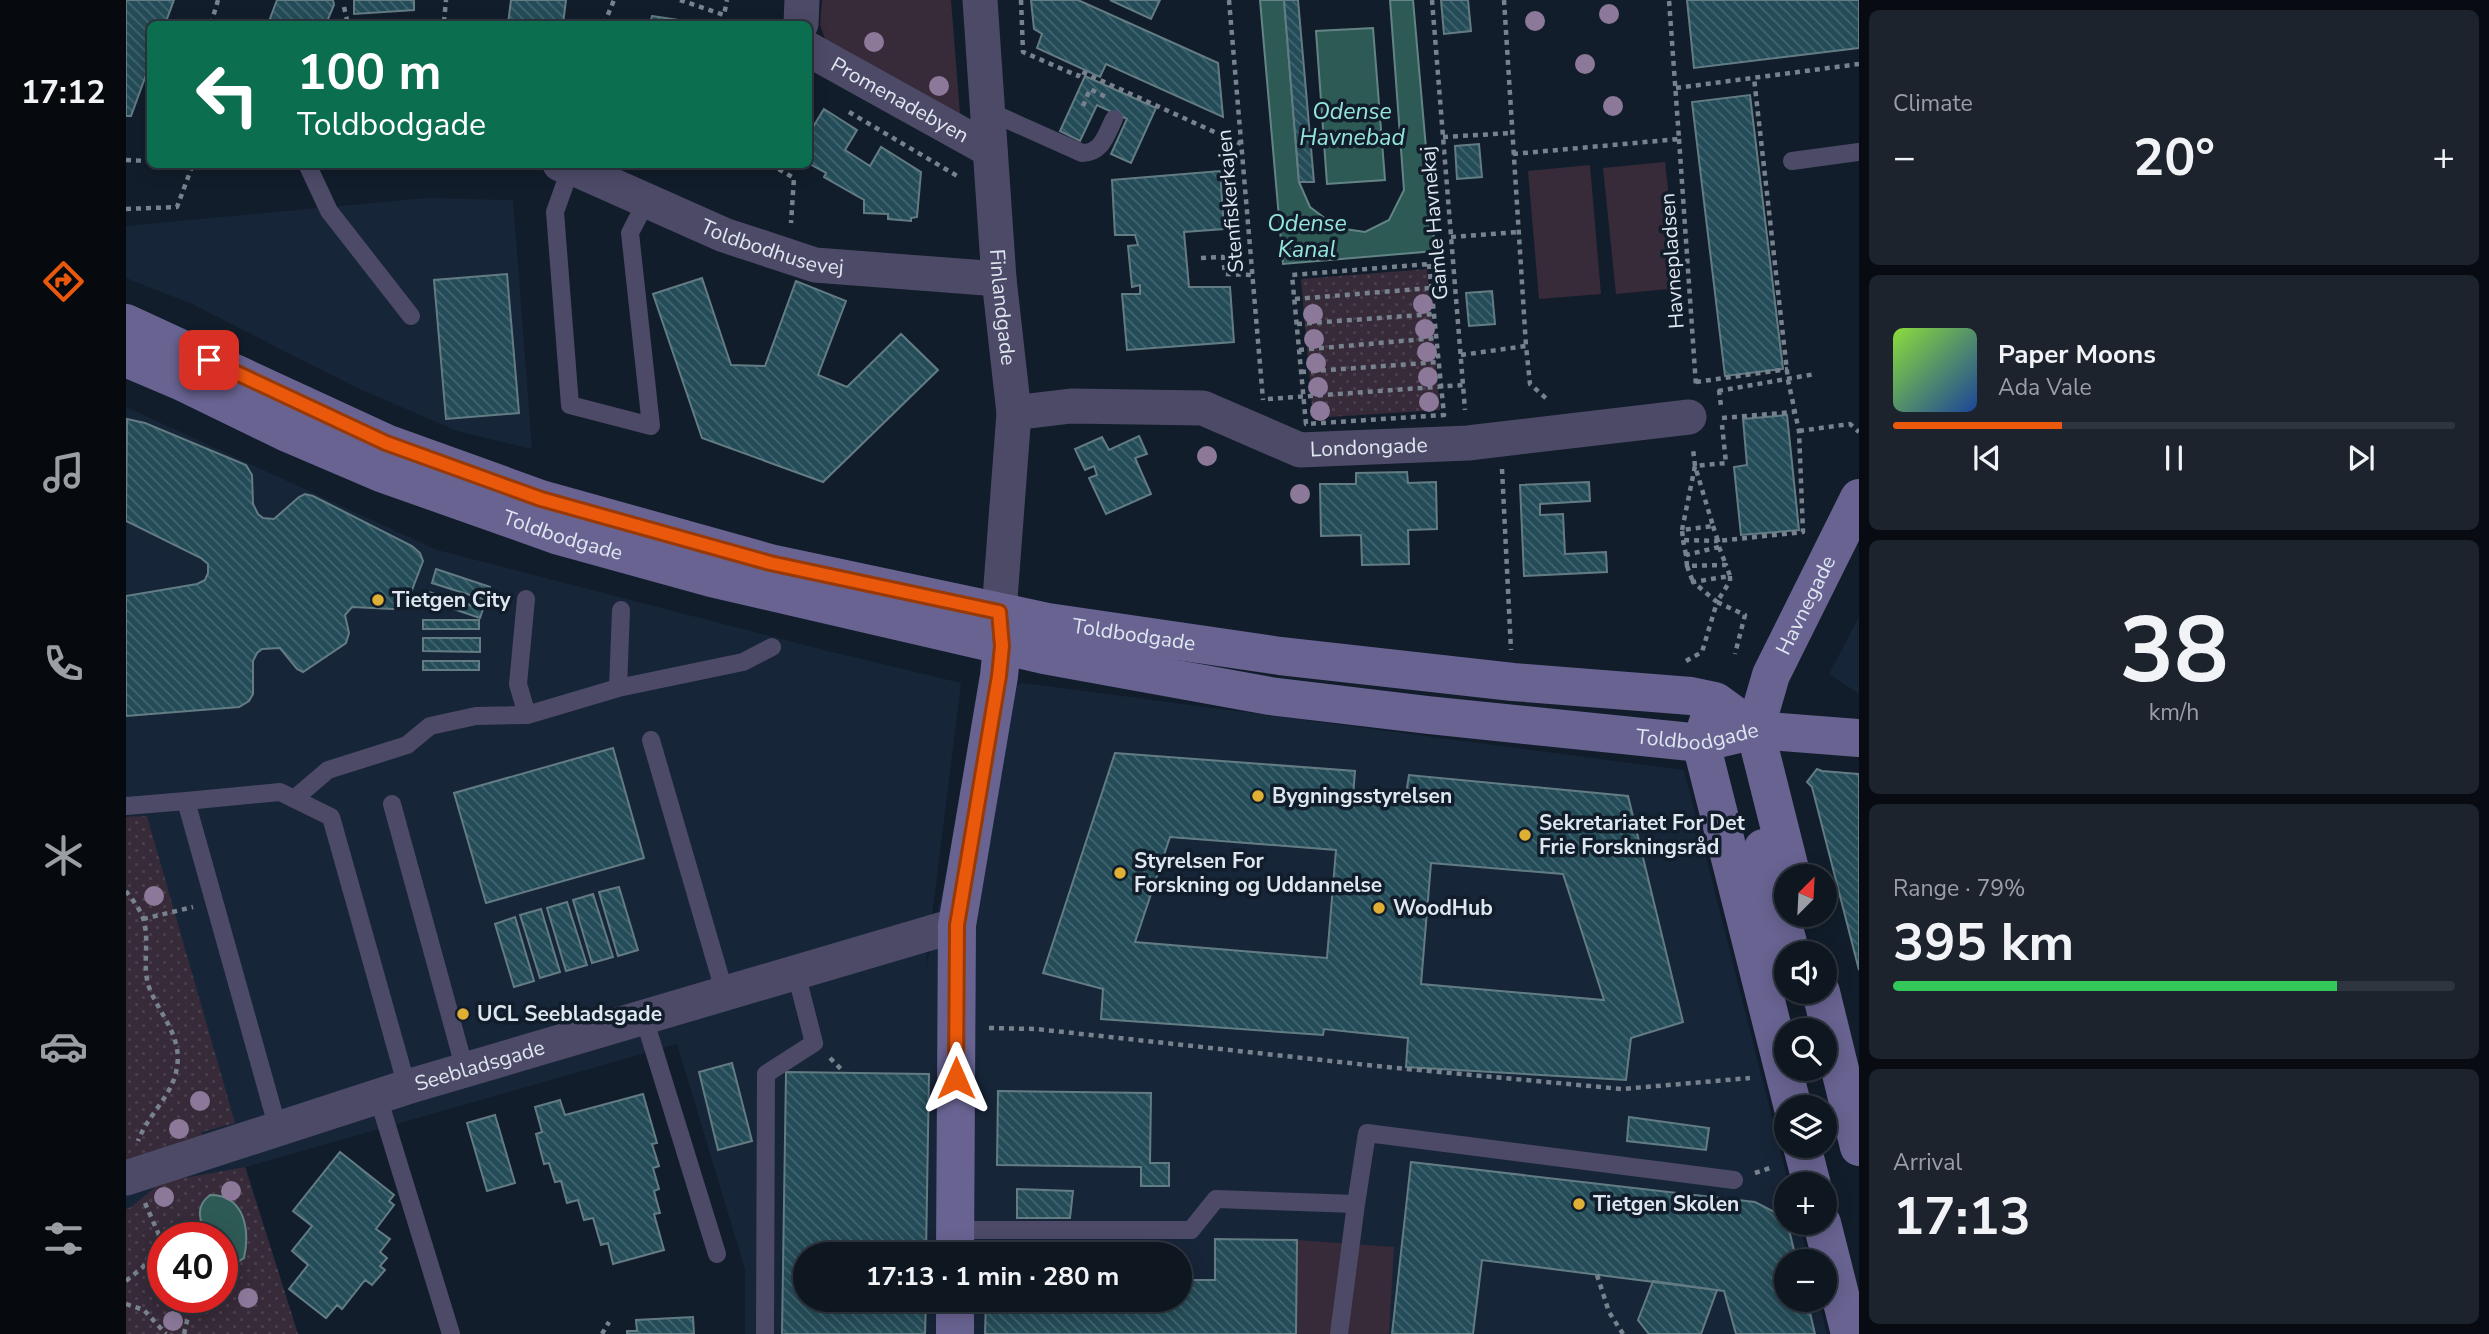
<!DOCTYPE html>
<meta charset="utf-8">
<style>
:root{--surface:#0e1620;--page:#1c232d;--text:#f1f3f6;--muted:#9b9fa5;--line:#2e353e;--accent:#ea580c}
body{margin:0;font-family:"Nunito Sans",sans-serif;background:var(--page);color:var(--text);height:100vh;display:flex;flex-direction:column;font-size:26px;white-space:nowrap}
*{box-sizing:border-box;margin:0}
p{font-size:23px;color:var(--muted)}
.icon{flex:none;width:38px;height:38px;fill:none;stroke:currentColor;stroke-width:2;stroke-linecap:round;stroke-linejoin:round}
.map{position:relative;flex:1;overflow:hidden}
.side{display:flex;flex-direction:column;gap:10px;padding:10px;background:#080c12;width:630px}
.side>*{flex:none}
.hud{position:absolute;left:21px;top:21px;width:665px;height:147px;border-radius:10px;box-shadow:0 4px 18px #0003,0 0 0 2px var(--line);background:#0b6e4f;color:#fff;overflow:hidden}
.needle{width:46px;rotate:24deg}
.tools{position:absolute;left:1648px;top:864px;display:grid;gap:14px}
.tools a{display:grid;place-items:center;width:63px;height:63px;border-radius:50%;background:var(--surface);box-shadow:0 4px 18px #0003,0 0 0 2px var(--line);font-size:35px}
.speed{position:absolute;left:21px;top:1222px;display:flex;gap:14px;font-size:35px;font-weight:700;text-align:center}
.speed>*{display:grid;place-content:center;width:91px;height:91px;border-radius:50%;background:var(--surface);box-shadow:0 4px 18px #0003,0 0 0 2px var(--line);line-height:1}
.speed .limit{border:10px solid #d22;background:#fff;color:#111}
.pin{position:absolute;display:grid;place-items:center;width:60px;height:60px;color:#fff;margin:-30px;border-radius:14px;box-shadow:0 4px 10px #0006}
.me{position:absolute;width:77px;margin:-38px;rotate:0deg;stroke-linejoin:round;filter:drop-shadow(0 0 5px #0008)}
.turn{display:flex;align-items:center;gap:24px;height:147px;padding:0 35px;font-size:32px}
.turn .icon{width:91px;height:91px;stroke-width:2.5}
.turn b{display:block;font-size:49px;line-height:60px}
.big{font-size:52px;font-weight:700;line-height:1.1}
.side .card{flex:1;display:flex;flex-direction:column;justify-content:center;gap:10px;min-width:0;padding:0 24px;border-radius:10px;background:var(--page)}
.side .dial{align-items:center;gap:0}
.dial b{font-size:91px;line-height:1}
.song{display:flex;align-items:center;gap:21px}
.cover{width:84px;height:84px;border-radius:10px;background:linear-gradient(135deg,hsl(90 70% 55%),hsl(220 70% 35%))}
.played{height:7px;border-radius:4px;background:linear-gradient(90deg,var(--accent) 30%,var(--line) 30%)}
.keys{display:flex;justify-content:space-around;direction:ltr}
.heat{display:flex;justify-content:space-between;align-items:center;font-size:38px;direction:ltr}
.charge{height:10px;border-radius:5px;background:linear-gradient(90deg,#34c759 79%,var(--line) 0)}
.trip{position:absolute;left:667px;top:1242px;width:399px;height:70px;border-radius:35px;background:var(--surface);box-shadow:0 4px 18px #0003,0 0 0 2px var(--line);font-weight:700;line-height:70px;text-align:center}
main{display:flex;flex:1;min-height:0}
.tabs{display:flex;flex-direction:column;width:126px;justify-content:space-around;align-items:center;background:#06090d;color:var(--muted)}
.tabs .icon{width:49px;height:49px}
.tabs .active{color:var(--accent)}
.tabs b{font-size:32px;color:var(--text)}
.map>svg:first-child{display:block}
.built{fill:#172538;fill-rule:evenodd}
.green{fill:#372a39}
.park{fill:url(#park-dots);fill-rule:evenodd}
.water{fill:#2e5a56;stroke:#638484;stroke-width:2}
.building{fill:url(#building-back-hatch);stroke:#637c84;stroke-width:2;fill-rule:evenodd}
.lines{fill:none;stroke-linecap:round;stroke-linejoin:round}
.path{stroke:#78828e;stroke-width:4.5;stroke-dasharray:5 5;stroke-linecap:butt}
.lane{stroke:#4d4a67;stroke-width:18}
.street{stroke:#4d4a67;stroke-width:35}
.secondary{stroke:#696392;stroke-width:38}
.tree{fill:#8c799a}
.route-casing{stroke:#983908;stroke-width:18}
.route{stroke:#ea580c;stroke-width:12}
.poi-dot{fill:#e0b034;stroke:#121d2b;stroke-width:2.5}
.labels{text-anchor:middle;stroke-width:7;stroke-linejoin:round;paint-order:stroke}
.street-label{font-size:21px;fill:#dee6f0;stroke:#121d2b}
.poi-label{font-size:21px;font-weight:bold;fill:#dee6f0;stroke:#121d2b;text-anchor:start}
.water-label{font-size:23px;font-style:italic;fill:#95e5dd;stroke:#121d2b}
</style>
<main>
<nav class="tabs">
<b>17:12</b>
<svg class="icon active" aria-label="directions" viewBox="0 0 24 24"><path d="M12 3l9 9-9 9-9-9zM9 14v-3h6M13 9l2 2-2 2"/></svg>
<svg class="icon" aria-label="music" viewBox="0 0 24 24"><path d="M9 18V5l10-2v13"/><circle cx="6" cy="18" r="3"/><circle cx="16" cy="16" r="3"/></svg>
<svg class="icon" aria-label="phone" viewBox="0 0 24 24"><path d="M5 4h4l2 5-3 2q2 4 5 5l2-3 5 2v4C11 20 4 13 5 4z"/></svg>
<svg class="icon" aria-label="climate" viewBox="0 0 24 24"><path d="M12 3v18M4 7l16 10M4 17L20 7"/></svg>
<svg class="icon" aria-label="car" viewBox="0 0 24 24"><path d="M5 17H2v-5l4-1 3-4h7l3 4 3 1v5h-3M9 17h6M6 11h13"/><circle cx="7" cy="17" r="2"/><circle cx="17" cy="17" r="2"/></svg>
<svg class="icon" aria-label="filters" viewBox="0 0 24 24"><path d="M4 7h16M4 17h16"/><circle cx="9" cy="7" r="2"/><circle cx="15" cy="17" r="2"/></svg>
</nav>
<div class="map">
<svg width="1733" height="1334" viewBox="0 0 1733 1334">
<defs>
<pattern id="park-dots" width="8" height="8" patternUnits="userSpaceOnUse" patternTransform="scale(1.75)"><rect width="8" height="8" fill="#372a39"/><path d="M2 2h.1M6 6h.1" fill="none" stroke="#4a3f4c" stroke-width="1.8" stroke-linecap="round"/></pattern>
<pattern id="building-back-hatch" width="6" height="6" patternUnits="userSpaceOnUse" patternTransform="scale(1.75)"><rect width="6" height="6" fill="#244c58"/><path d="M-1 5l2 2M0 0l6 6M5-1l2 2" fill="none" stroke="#436670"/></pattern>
</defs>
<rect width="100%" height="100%" fill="#121d2b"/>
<path class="built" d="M300,198L387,200L406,449L331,431L229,387L66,304L0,278V226Z
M0,407L311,550L698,650L835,683L799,972L858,695L898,683L1558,770L1663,1185H1661V1223H1673L1683,1262H1661V1300H1692L1701,1334H619V1269L551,1044L120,1167L172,1334H0ZM37,1237H96V1297H37ZM679,1255H1054V1300H679Z
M1733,617V694L1703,674Z"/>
<path class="green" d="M696,0H825L834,114L699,39L694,25Z
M1539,162L1553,288L1490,294L1477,168Z
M1464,165L1475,294L1413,299L1402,171Z
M1171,1240L1268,1247L1263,1334H1170Z"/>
<path class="park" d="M1301,269L1314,410L1187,418L1175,279Z
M21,816L109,1123L76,1132L75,1139L0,1162V817Z
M119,1167L172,1334H0V1209L5,1207L36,1182ZM37,1237H96V1297H37Z"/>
<path class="water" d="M1134,0H1158L1173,182L1184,207L1212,228L1239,232L1263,220L1278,190L1264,0H1287L1309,251L1157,264Z
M1247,28L1259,180L1201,184L1190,31Z
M84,1195C119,1195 124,1230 118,1258L108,1264L96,1258V1237H81C74,1221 68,1207 84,1195Z"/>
<path class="building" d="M0,0H48L39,24H24V64L5,116H0Z
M151,0H207L208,5L200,24H142Z
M228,0H288V10L228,14Z
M385,0H440L437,24H382Z
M905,0H952L1092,63L1097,117L980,64L974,77L911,48L916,34L908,29Z
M984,0H1034L1025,19Z
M1158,0H1172L1188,182H1173Z
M1315,0H1342L1345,31L1318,34Z
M1561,0H1733V48L1568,68Z
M526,16L579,24H524Z
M959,76L1030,108L1005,163L985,154L1001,119L971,105L954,141L934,131Z
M1624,95L1657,369L1599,376L1566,102Z
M698,109L731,130L719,150L744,166L755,147L795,172L791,217L785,218V221L762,219V214L738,213V200L698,177L700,173L682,163V135Z
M1353,144L1356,177L1331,179L1329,146Z
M1094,171L1098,229L1058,232L1063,287H1104L1108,342L1001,350L996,294H1014V285L1006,287L1002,246L1012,245L1009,235H989L986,180Z
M381,274L393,413L320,419L308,280Z
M576,278L605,365L639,366L670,281L720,301L692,375L721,387L775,334L812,370L697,482L576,438L527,294Z
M1366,291L1369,324L1343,326L1340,293Z
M1661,415L1673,530L1615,535L1608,467L1621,465L1617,419Z
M1,419L19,423L120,465L126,475L127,504L132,514L137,518L148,519L173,497L179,494L187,496L286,546L294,553L297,561L280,606L267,609L226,607L219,615L223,633L220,643L177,672L171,669L154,648L136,649L131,653L127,661V694L123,701L113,707L0,716V596L71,584L79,580L82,573V564L75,558L0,521Z
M1013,436L1021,454L1009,458L1025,494L980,514L963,478L971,475L968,466L959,470L949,449L976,437L983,450Z
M1281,472L1282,483L1310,482L1311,529L1282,530L1283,564L1236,565L1235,535L1195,536L1194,484H1230V473Z
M1463,482L1464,501L1414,504V515L1437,514L1439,554L1480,552L1481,572L1398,576L1394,485Z
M310,569L364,587L360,600L306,583Z
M303,592L357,609L354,618L300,600Z
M297,620H353V629H297Z
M297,638H354V652L297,651Z
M297,661H353V670H297Z
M487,748L518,858L360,903L328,793Z
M989,753L1229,771L1227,797L1279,801L1283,775L1502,796L1557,1022L1505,1038L1500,1080L1280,1067L1282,1038L1198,1029L1197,1035L975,1019L977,989L917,973ZM1044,837L1210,850L1201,958L1009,942ZM1305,863L1437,874L1478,1000L1295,984Z
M1691,769L1696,771L1733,774V970L1686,787L1681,782Z
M493,887L512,950L492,956L473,892Z
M467,894L487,957L466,963L447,900Z
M441,902L461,965L440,971L421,908Z
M415,909L434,972L414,978L394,915Z
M389,917L408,981L388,987L369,924Z
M606,1063L626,1141L592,1150L573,1072Z
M660,1072L803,1074L800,1255H679V1300H800L799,1334H656Z
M872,1091L1025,1093L1024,1163H1043V1186H1015V1167L871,1165Z
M517,1094L531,1143L526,1144L533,1166L527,1168L533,1189L528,1191L534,1213L528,1214L538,1250L487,1264L482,1243L475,1245L467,1218L458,1220L452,1200L441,1203L435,1181L429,1182L423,1163L418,1164L410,1134L416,1132L409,1107L434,1100L439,1115Z
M369,1115L389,1183L361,1191L341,1123Z
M1503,1117L1583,1128L1580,1150L1501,1141Z
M214,1152L268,1195L263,1201L268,1205L250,1229L264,1239L254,1252L261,1258L254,1266L259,1270L246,1285L239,1280L216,1309L211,1305L200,1318L163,1289L182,1265L166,1251L186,1226L167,1211Z
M1285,1162L1629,1202L1660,1218L1671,1262H1661V1300H1681L1689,1334H1610L1598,1291L1356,1260L1347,1334H1266Z
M891,1189L947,1191L944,1218H891Z
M1089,1239L1171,1240L1170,1334H859L860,1300H1054V1280H1089Z
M1527,1281L1591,1290L1575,1334H1523L1512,1320Z
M567,1317L568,1334H501V1331H511L510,1320Z"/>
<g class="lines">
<path class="path" d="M554,0L598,15L601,0
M895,0L897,52L952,76L954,71L1115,144
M1103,0L1137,400
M1306,0L1339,410
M1378,0L1400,346
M218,7L222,24
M318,22L320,0
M85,24L92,0
M310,24L318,22L335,24
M478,24L488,0
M1550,88L1733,64
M957,106L964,89L982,98
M723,112L833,177
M1317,137L1386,133
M1553,139L1570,386
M1387,154L1553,139L1543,0
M0,160L24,161
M644,164L668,178L665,223
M0,209L51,207L67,164
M1325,237L1392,232
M1075,258L1097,257L1099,274L1126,275
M1303,264L1318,415L1180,424L1166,275Z
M1169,299L1305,288
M1171,324L1308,314
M1173,350L1310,338
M1335,355L1400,346L1404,384L1423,401
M1175,372L1313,362
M1570,382L1662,369
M1593,390L1595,406
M1592,391L1689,374
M1142,399L1337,385
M1596,418L1667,412
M1673,431L1724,424L1733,432
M1376,469L1385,650
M1587,526L1592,541L1677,532L1673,431L1662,380L1628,78
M1556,530L1569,466L1600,463L1596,425
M1557,540L1560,555
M1593,547L1600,565
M1561,566L1567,582
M1604,576V581L1591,602L1619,615L1609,654
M1560,661L1576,652L1591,602L1567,582L1604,576L1600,565L1561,566L1560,555L1593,547L1592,541L1557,540L1556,530L1587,526L1569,466L1567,449
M0,891C6,899 14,909 17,918C25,942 14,969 25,992C36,1017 56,1038 51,1067C47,1096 22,1114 12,1141
M17,919L67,907
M863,1028L910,1029L1260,1067L1496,1089L1624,1078
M704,1058L718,1072
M1629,1173L1647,1167
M19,1203L37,1244
M1471,1275L1483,1312L1497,1334
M0,1281L17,1267L33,1239
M0,1304L18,1310L40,1334
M58,1334L64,1308V1297
M476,1334L483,1322"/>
<path class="lane" d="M862,111L956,153C976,153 980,135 988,119
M1666,161L1733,152
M181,164L203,211L285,316
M446,164L429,212L444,405L525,426L504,233L521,200
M400,599L392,684L401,715
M492,688L495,610
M525,740L599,994
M168,799L202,770L281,745L304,726L350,716L401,715L492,688L617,662L646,647
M266,804L339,1070
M0,806L60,801
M518,1018L591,1254
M252,1097L325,1334
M152,1129L60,801L154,792L205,817L281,1087
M1230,1204L1241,1133L1608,1180
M829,1230H1065L1090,1199L1230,1204L1213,1334
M639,1334L640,1074L688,1043L670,973"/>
<g class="street">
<path id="s1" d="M854,0L873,279L888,413L873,612"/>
<path d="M675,24L676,0"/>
<path id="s2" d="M682,49L864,150"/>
<path id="s3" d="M434,164L445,167L598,235L689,265L873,279"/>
<path id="s4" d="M888,413L945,406L1077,408L1174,450L1342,443L1563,417"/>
<path id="s5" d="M0,1178L281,1087L831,925"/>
</g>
<g class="secondary">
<path id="s6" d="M0,323L260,443L415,499L644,563L922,622L1154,656L1387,682L1565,696L1589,701L1629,730"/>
<path id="s7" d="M0,358L54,381L159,432L255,473L433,536L585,578L918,655L1144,696L1302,715L1575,743L1629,730L1733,738"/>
<path d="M1583,719L1575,743L1667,1108"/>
<path d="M1637,848L1665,954"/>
<path id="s8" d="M1666,877L1629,730L1645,675L1733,498"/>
<path d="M1695,992L1733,1147"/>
<path d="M1676,1146L1686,1185"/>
<path d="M1696,1223L1724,1334"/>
<path d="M829,1255L831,925L873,676L876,646L873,622"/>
<path d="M829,1334V1300"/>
</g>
</g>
<g class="tree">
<circle cx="1483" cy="14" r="10"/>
<circle cx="1409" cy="21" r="10"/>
<circle cx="748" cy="42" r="10"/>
<circle cx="1459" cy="64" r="10"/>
<circle cx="813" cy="86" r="10"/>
<circle cx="1487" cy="106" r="10"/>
<circle cx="1297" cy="304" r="10"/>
<circle cx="1187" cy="314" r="10"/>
<circle cx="1299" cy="329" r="10"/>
<circle cx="1188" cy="339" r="10"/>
<circle cx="1301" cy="352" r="10"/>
<circle cx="1190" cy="363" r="10"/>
<circle cx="1302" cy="377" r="10"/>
<circle cx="1192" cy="387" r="10"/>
<circle cx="1303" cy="402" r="10"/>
<circle cx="1194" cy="411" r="10"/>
<circle cx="1081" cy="456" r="10"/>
<circle cx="1174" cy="494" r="10"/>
<circle cx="28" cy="896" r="10"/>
<circle cx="74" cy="1101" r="10"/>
<circle cx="53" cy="1129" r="10"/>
<circle cx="105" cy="1191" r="10"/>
<circle cx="38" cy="1197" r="10"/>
<circle cx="122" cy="1298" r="10"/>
<circle cx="47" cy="1321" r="10"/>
</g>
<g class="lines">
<defs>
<path id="route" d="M83,360L260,443L415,499L644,563L873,612L876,646L873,676L831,925L830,1078"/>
</defs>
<use href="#route" class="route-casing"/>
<use href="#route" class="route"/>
</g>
<g class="poi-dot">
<circle cx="252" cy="600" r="7"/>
<circle cx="1132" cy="796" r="7"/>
<circle cx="1399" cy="835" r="7"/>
<circle cx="994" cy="873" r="7"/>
<circle cx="1253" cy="908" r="7"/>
<circle cx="337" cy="1014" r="7"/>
<circle cx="1453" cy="1204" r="7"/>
</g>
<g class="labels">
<g class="street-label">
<text dy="7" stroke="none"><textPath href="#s2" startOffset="105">Promenadebyen</textPath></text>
<text transform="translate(1104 201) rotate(-95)" y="7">Stenfiskerkajen</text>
<text transform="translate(1308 223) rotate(-95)" y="7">Gamle Havnekaj</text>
<text dy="7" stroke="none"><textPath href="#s3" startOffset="229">Toldbodhusevej</textPath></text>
<text transform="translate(1546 261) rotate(-94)" y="7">Havnepladsen</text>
<text dy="7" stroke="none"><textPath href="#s1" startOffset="308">Finlandgade</textPath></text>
<text dy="7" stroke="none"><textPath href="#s4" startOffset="364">Londongade</textPath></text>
<text dy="7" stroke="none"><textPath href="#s7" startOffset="472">Toldbodgade</textPath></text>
<text dy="7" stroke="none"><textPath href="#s8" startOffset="287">Havnegade</textPath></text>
<text dy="7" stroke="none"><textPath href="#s6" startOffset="1060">Toldbodgade</textPath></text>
<text dy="7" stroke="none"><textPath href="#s7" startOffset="1628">Toldbodgade</textPath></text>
<text dy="7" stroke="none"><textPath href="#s5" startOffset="371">Seebladsgade</textPath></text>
</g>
<g class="poi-label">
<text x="266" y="607">Tietgen City</text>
<text x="1146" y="803">Bygningsstyrelsen</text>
<text x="1413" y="830">Sekretariatet For Det<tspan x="1413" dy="24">Frie Forskningsråd</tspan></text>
<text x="1008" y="868">Styrelsen For<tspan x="1008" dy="24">Forskning og Uddannelse</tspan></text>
<text x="1267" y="915">WoodHub</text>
<text x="351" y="1021">UCL Seebladsgade</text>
<text x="1467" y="1211">Tietgen Skolen</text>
</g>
<g class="water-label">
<text x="1226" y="119">Odense<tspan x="1226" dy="26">Havnebad</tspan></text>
<text x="1181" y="231">Odense<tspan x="1181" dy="26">Kanal</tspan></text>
</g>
</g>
</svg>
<div class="tools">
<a><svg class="needle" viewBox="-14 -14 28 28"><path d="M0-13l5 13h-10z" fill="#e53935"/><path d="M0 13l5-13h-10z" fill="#9b9fa5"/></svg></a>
<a><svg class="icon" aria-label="sound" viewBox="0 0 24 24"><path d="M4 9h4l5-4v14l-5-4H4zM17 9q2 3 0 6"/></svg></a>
<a><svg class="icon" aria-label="search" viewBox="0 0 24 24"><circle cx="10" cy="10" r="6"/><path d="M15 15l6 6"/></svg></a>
<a><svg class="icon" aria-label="layers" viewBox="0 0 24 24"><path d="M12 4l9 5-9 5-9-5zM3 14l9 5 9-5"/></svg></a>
<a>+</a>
<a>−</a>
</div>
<div class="speed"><div class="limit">40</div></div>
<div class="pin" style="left:83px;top:360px;background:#d93025"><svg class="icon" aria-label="arrive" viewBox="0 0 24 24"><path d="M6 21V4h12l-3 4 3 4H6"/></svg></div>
<svg class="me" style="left:830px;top:1078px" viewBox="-20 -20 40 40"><path d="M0-17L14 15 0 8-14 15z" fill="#ea580c" stroke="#fff" stroke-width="4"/></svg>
<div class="trip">17:13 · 1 min · 280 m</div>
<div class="hud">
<div class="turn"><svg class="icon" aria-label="left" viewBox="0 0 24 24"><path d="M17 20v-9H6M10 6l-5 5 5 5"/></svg><div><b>100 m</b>Toldbodgade</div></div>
</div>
</div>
<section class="side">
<div class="card"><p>Climate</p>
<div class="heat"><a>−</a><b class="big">20°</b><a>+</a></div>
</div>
<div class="card">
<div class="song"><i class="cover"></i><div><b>Paper Moons</b><p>Ada Vale</p></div></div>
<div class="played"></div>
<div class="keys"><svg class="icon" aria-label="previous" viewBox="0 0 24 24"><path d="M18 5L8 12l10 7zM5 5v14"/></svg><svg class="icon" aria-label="pause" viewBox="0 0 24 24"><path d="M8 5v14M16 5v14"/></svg><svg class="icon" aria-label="next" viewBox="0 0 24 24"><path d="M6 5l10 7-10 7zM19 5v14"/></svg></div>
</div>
<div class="card dial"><b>38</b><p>km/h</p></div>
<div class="card"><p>Range · 79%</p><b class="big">395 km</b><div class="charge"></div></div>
<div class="card"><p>Arrival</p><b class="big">17:13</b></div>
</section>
</main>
